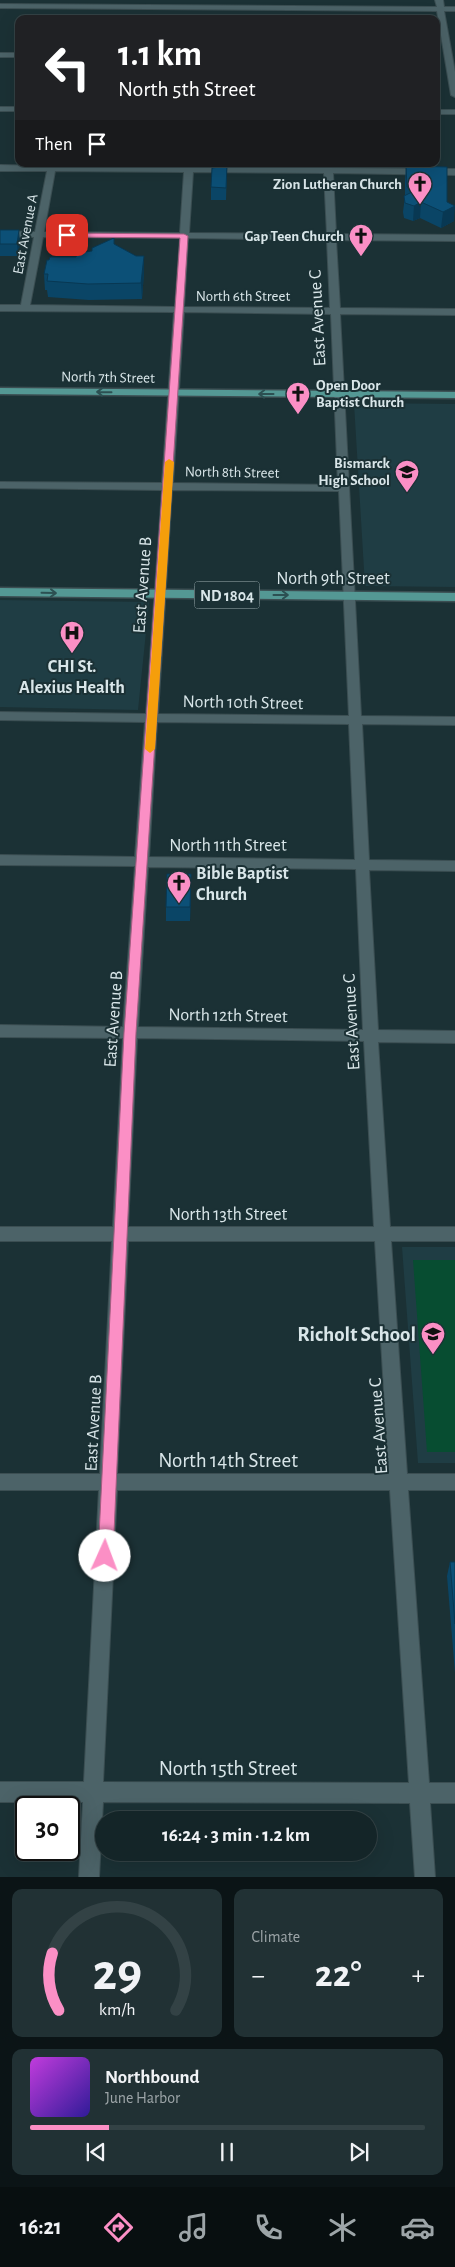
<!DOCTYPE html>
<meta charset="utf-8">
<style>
:root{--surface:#142528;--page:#213134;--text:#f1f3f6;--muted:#9da5a8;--line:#334245;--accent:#fb8fc5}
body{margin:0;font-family:"Alegreya Sans",sans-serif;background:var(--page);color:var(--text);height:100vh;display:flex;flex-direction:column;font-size:19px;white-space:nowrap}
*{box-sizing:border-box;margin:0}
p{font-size:16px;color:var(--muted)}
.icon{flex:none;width:28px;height:28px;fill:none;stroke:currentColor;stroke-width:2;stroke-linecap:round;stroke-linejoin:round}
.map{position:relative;height:1877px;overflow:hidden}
.side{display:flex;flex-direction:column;gap:12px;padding:12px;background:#0b1416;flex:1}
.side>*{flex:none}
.hud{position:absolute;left:15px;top:15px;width:425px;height:152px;border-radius:10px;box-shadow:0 5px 20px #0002,0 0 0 1px var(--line);background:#202124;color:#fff;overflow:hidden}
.speed{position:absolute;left:15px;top:1796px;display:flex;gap:10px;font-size:25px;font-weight:700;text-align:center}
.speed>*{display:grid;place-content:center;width:65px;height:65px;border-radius:50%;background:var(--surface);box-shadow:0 5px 20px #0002,0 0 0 1px var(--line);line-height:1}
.speed .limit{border:2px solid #111;border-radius:8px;background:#fff;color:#111}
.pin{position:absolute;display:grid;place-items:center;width:42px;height:42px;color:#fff;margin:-21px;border-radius:10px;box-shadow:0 2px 8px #0006}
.me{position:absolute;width:55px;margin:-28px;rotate:2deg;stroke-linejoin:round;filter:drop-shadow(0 0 4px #0008)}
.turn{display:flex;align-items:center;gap:18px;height:105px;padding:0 20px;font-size:22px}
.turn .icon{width:65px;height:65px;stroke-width:2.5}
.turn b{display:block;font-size:35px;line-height:42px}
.then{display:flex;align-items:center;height:48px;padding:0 20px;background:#0003;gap:10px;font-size:19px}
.big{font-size:38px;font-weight:700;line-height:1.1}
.side .card{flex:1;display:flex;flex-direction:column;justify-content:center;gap:8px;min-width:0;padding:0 18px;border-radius:10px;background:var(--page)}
.side .dial{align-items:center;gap:0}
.dial svg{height:130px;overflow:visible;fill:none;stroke:var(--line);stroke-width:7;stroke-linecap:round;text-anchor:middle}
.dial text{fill:var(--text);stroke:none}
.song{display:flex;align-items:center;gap:15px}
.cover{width:60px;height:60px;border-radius:8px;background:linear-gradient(135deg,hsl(290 70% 55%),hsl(250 70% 35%))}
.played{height:5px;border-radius:2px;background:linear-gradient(90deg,var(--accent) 20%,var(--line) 20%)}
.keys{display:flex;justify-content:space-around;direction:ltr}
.heat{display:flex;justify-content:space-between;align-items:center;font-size:28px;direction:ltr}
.side .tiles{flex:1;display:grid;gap:12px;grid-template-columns:1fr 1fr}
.card:last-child{grid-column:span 2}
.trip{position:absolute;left:95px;top:1811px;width:282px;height:50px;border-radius:25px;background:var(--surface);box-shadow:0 5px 20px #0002,0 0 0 1px var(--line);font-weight:700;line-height:50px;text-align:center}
.tabs{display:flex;height:80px;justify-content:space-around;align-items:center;background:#080f10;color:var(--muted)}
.tabs .icon{width:35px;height:35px}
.tabs .current{color:var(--accent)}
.tabs b{font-size:22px;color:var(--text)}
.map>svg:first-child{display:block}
.built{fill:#1f3d44}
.green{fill:#074d31}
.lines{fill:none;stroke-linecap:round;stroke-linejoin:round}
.minor-casing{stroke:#3b4e52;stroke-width:2}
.major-casing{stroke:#3b4e52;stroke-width:3}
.minor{fill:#4c6368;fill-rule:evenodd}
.major{fill:#549894;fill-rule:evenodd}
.wall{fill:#0a4566}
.shaded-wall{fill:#083853}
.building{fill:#0c5077;stroke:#083853}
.oneway{stroke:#2c5052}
.route{fill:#fb8fc5;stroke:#a35d80}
.slow{fill:#f59e0b}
.labels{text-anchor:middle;stroke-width:4;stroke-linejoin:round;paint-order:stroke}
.far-poi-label{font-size:15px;font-weight:bold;fill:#d9e6e9;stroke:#1b3135;text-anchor:end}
.far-street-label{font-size:15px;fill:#d9e6e9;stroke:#1b3135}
.shield{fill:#1b3135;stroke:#a0b0b3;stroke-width:1}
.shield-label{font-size:16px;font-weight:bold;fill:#d9e6e9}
.street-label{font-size:18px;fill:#d9e6e9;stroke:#1b3135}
.poi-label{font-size:18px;font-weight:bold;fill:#d9e6e9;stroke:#1b3135}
.near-poi-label{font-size:21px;font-weight:bold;fill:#d9e6e9;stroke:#1b3135;text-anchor:end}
.near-street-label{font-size:21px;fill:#d9e6e9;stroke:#1b3135}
</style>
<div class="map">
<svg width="455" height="1877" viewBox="0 0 455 1877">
<rect width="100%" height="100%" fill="#1b3135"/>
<path class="built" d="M354,403L455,404V587L365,586Z
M0,600L149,602L138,710L0,707Z
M402,1247H455V1463H418Z"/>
<path class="green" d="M413,1260H455V1452H427Z"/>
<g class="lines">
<defs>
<path id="minor" d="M435,0H443L444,7H455V11H444L455,72V97L451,95L437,11L0,8V4L437,7Z
M0,53H19V57H0Z
M0,107H19V111H0Z
M436,110H455V114H436Z
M48,164H56V166L185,167V164H193V167L324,168V164H332V168L455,169V175L333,173L336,234L455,235V241L336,240L340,308L455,309V315L340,314L361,716L455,717V725L362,724L369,860L455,861V871L369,870L378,1030L455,1031V1043L378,1042L390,1227H455V1241H391L407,1474H455V1490H408L429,1783H455V1803H430L435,1877H415L410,1803L103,1802L99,1877H79L83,1802H0V1782H84L99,1490H0V1474H100L112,1241H0V1227H113L123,1038L0,1037V1025L123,1027L135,866L0,865V855L135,857L145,722L0,720V712L146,714L162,490L0,488V482L162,483L174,312L0,311V305H21L34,237H0V231L35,232L47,171H0V165L47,166ZM55,171L184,172L180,233L44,232ZM193,172L324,173L327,234L189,233ZM43,237L180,238L175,307L30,305ZM188,238L327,240L330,308L184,307ZM184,312L331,314L338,485L173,483ZM172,490L339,491L349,716L158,714ZM157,722L349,724L355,860L149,857ZM148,867L356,869L363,1030L138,1027ZM137,1038L364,1041L374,1227H128ZM128,1241H375L389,1474H117ZM117,1490H390L409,1783L103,1782Z"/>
<path id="major" d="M0,388L455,392V398L0,394Z
M0,588L455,593V601L0,596Z"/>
</defs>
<use href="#minor" class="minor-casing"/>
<use href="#major" class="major-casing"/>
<use href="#minor" class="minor"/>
<use href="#major" class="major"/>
</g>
<path class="wall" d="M227,166L226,200H211V187Z
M406,166L447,202L454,221L441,228L420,218L413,221L404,218L403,212L405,196V182Z
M0,230L20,242L18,256H0Z
M114,238V244L136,256H144V272L142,299L89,300L48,297L47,290H45L44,274L76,257L92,251Z
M191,887L190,921H166V907Z
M450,1562H455V1673L447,1576Z"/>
<path class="shaded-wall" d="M421,202L420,218L413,221L414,206Z
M455,206L454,221L441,228L443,212Z
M19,230L20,242L18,256L17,244Z
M144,256V272L142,299L141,283Z
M191,874V887L190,921V907Z"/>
<path class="building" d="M227,166L226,188L211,187L212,168Z
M406,166L447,167V202L455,206L443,212L421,202L414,206L405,203L404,196L422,187H407Z
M0,230H19L17,244H0Z
M114,238V244L136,256H144L141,283L88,284L47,281L48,274H44L47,260H49L50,257H76L78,253L92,251V248Z
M167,874H191L190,907H166Z
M450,1562H455V1624Z"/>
<defs><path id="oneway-shaft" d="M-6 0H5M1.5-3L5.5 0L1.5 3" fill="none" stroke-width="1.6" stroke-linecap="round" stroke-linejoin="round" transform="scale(1.25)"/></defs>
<g class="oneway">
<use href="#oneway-shaft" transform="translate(104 392) rotate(-179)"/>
<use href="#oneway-shaft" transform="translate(266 394) rotate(-180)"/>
<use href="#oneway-shaft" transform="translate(49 593) rotate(1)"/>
<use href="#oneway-shaft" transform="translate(281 595)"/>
</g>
<path class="route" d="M64,233L184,234L188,236L136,1033L113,1556L110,1561L105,1563L100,1561L98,1556L124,1033L180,238L67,237H64Z"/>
<path class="slow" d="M169,459L174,462L155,749L150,753L145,749L165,462Z"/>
<defs>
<symbol id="church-pin" viewBox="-11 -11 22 30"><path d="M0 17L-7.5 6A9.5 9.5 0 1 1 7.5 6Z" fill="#fb8fc5" stroke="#1b3135"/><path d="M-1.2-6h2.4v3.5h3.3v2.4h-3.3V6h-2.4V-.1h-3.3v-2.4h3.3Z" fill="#111"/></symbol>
<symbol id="school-pin" viewBox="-11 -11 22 30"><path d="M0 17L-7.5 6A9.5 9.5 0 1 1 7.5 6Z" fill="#fb8fc5" stroke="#1b3135"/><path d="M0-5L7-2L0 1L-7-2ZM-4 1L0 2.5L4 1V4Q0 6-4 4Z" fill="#111"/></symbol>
<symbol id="hospital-pin" viewBox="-11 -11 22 30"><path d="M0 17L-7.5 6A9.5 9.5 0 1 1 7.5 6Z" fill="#fb8fc5" stroke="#1b3135"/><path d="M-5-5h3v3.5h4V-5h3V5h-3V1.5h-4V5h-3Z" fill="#111"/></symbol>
</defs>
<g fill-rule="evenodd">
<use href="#church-pin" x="406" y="170" width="28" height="38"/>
<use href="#church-pin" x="347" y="222" width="28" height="38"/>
<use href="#church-pin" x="284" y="380" width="28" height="38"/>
<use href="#school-pin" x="393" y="458" width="28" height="38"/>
<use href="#hospital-pin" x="58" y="619" width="28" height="38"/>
<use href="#church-pin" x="165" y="869" width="28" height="38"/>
<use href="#school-pin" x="419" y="1320" width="28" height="38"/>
</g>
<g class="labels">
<g class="far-poi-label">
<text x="402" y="189">Zion Lutheran Church</text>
<text x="344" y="241">Gap Teen Church</text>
<text x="316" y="390" text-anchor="start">Open Door<tspan x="316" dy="17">Baptist Church</tspan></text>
<text x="390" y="468">Bismarck<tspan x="390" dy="17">High School</tspan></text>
</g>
<g class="far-street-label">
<text transform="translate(25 234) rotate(-79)" y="5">East Avenue A</text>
<text x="243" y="301">North 6th Street</text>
<text transform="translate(108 377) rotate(1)" y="5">North 7th Street</text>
<text transform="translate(232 472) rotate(1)" y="5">North 8th Street</text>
</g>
<rect class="shield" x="194.5" y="581.5" width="65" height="27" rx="4"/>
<g class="shield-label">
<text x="227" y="601">ND 1804</text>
</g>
<g class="street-label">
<text transform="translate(317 318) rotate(-93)" y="6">East Avenue C</text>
<text x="333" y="584">North 9th Street</text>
<text transform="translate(142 585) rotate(-86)" y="6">East Avenue B</text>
<text transform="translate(243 702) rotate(1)" y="6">North 10th Street</text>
<text x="228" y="851">North 11th Street</text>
<text transform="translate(228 1015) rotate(1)" y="6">North 12th Street</text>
<text transform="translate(113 1019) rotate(-86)" y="6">East Avenue B</text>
<text transform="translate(351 1022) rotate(-93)" y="6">East Avenue C</text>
<text x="228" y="1220">North 13th Street</text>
<text transform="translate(93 1423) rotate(-87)" y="6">East Avenue B</text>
<text transform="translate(378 1426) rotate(-94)" y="6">East Avenue C</text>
</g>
<g class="poi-label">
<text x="72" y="672">CHI St.<tspan x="72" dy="21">Alexius Health</tspan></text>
<text x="196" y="879" text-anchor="start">Bible Baptist<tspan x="196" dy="21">Church</tspan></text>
</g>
<g class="near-poi-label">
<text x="416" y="1341">Richolt School</text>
</g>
<g class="near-street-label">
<text x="228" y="1467">North 14th Street</text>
<text x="228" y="1775">North 15th Street</text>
</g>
</g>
</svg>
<div class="speed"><div class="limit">30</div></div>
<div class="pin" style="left:67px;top:235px;background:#d93025"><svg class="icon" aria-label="arrive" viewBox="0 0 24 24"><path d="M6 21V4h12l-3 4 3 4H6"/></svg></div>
<svg class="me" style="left:105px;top:1556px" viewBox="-20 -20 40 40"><circle r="19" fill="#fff"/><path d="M0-13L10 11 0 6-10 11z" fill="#fb8fc5"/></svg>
<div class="trip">16:24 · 3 min · 1.2 km</div>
<div class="hud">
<div class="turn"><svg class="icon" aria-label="left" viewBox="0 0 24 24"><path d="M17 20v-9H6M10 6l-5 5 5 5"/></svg><div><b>1.1 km</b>North 5th Street</div></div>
<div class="then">Then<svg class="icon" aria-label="arrive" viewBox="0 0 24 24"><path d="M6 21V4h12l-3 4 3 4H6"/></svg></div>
</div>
</div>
<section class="side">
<div class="tiles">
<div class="card dial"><svg viewBox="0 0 100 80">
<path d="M14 69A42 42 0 1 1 86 69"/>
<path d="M14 69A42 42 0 0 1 10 34" stroke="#fb8fc5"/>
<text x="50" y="56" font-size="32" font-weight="700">29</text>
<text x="50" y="72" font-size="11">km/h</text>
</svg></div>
<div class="card"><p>Climate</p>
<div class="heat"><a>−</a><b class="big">22°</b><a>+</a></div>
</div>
<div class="card">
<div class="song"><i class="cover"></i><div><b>Northbound</b><p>June Harbor</p></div></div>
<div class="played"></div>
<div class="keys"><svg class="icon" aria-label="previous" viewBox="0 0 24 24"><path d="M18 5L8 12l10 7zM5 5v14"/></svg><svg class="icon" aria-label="pause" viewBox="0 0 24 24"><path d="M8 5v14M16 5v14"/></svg><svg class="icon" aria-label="next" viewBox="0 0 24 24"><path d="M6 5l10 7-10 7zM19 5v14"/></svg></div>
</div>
</div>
</section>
<nav class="tabs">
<b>16:21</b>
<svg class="icon current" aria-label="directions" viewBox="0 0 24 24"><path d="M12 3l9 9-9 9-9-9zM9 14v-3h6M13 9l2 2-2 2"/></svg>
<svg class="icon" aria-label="music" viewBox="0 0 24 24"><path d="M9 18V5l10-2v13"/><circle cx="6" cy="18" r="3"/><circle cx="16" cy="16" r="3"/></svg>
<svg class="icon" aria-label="phone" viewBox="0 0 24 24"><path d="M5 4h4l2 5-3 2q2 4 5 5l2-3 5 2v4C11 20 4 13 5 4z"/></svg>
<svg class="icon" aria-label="climate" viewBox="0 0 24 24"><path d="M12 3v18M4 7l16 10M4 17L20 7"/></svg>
<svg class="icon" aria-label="car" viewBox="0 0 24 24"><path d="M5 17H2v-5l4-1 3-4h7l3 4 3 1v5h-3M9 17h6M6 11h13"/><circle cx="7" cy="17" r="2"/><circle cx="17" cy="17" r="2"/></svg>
</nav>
